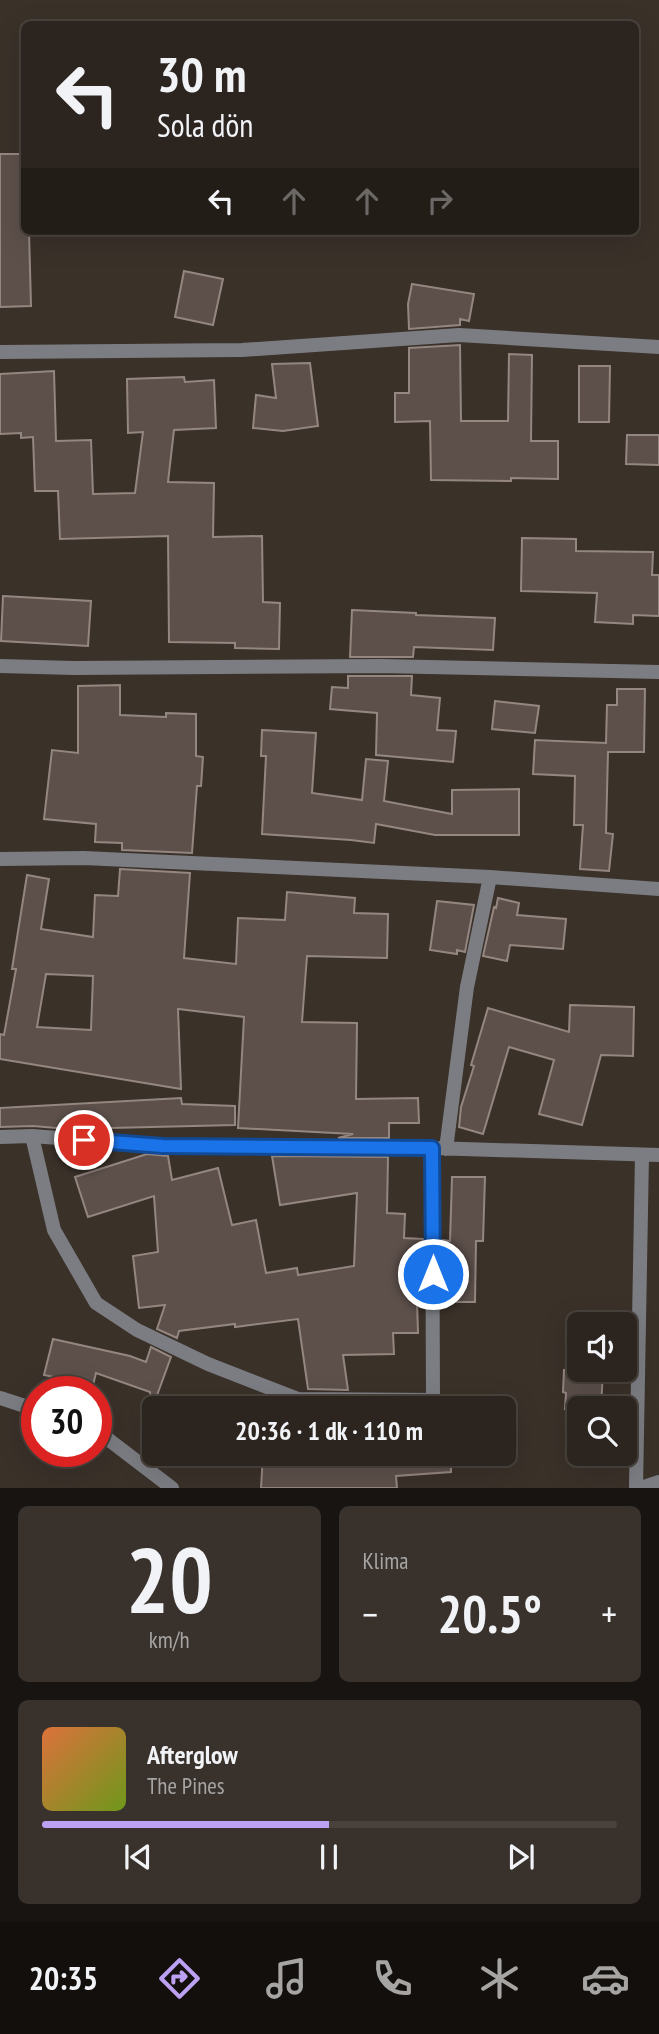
<!DOCTYPE html>
<html lang="tr">
<meta charset="utf-8">
<style>
:root{--surface:#2c251f;--page:#38312c;--text:#f1f3f6;--muted:#a6a5a4;--line:#48423d;--accent:#bca0f2}
body{margin:0;font-family:"PT Sans Narrow",sans-serif;background:var(--page);color:var(--text);height:100vh;display:flex;flex-direction:column;font-size:26px;white-space:nowrap}
*{box-sizing:border-box;margin:0}
p{font-size:23px;color:var(--muted)}
.icon{flex:none;width:38px;height:38px;fill:none;stroke:currentColor;stroke-width:2;stroke-linecap:round;stroke-linejoin:round}
.map{position:relative;height:1488px;overflow:hidden}
.side{display:flex;flex-direction:column;gap:18px;padding:18px;background:#181411;flex:1}
.side>*{flex:none}
.top-card{position:absolute;left:21px;top:21px;width:618px;height:214px;border-radius:10px;box-shadow:0 7px 28px #0002,0 0 0 2px var(--line);background:#2c251f;color:var(--text);overflow:hidden}
.controls{position:absolute;left:567px;top:1312px;display:grid;gap:14px}
.controls a{display:grid;place-items:center;width:70px;height:70px;border-radius:10px;background:var(--surface);box-shadow:0 7px 28px #0002,0 0 0 2px var(--line);font-size:35px}
.speed{position:absolute;left:21px;top:1376px;display:flex;gap:14px;font-size:35px;font-weight:700;text-align:center}
.speed>*{display:grid;place-content:center;width:91px;height:91px;border-radius:50%;background:var(--surface);box-shadow:0 7px 28px #0002,0 0 0 2px var(--line);line-height:1}
.speed .limit{border:10px solid #d22;background:#fff;color:#111}
.pin{position:absolute;display:grid;place-items:center;width:60px;height:60px;color:#fff;margin:-30px;border:4px solid #fff;border-radius:50%;box-shadow:0 2px 7px #0007}
.me{position:absolute;width:77px;margin:-38px;rotate:0deg;stroke-linejoin:round;filter:drop-shadow(0 0 5px #0008)}
.turn{display:flex;align-items:center;gap:24px;height:147px;padding:0 21px;font-size:32px}
.turn .icon{width:91px;height:91px;stroke-width:2.5}
.turn b{display:block;font-size:49px;line-height:60px}
.lanes{display:flex;align-items:center;height:66px;padding:0 21px;background:#0003;justify-content:center;gap:35px;direction:ltr}
.lanes .off{opacity:.35}
.big{font-size:52px;font-weight:800;line-height:1.1}
.side .widget{flex:1;display:flex;flex-direction:column;justify-content:center;gap:10px;min-width:0;padding:0 24px;border-radius:10px;background:var(--page)}
.side .dial{align-items:center;gap:0}
.dial b{font-size:91px;line-height:1}
.song{display:flex;align-items:center;gap:21px}
.cover{width:84px;height:84px;border-radius:10px;background:linear-gradient(135deg,hsl(20 70% 55%),hsl(80 70% 35%))}
.played{height:7px;border-radius:4px;background:linear-gradient(90deg,var(--accent) 50%,var(--line) 50%)}
.keys{display:flex;justify-content:space-around;direction:ltr}
.heat{display:flex;justify-content:space-between;align-items:center;font-size:38px;direction:ltr}
.side .tiles{flex:1;display:grid;gap:18px;grid-template-columns:1fr 1fr}
.widget:last-child{grid-column:span 2}
.trip{position:absolute;left:142px;top:1396px;width:374px;height:70px;border-radius:10px;background:var(--surface);box-shadow:0 7px 28px #0002,0 0 0 2px var(--line);font-weight:800;line-height:70px;text-align:center}
.dock{display:flex;height:112px;justify-content:space-around;align-items:center;background:#120f0c;color:var(--muted)}
.dock .icon{width:49px;height:49px}
.dock .on{color:var(--accent)}
.dock b{font-size:32px;color:var(--text)}
.map>svg:first-child{display:block}
.building{fill:#5d504b;stroke:#948681;stroke-width:2;fill-rule:evenodd}
.lines{fill:none;stroke-linecap:round;stroke-linejoin:round}
.minor{stroke:#7c7d83;stroke-width:14}
.route-casing{stroke:#114b97;stroke-width:18}
.route{stroke:#1a73e8;stroke-width:12}
</style>
<div class="map">
<svg width="659" height="1488" viewBox="0 0 659 1488">
<rect width="100%" height="100%" fill="#3a3129"/>
<path class="building" d="M0,154H22L24,182V231H29L31,306L0,307Z
M184,271L223,279L213,325L175,317Z
M412,284L474,294L469,321L460,319V325L409,329L408,304Z
M460,345L461,421H508L509,354L532,355L531,441H558V479L511,478V481L431,480L430,421L395,422V393H409V348Z
M310,363L318,426L283,431L253,428L256,395L276,398L272,364Z
M579,366H610L609,422H579Z
M54,371L56,441L91,440L93,494L135,493L143,432L128,433L127,379L184,377L185,382L214,380L216,428L174,430L168,482L214,483L213,537L262,536L263,602L280,603L279,649L235,648V643L169,642L168,536L60,539L58,491H35L33,437L21,438V433L0,434V374Z
M627,435H659V465L626,464Z
M522,538L576,539V551L653,552L652,575H659V616L633,615V624L595,622L597,593L521,591Z
M3,596L91,601L88,646L1,641Z
M352,610L416,613V615L495,618L493,650L414,647L413,657H350Z
M348,676H412L411,695L440,698L437,730L456,731L453,762L376,755L377,713L330,709L332,687L348,688Z
M120,685V715L166,717V713L196,714V756L203,757L201,786H197L192,853L122,850V843L95,842L96,824L44,819L52,750L78,753V686Z
M617,689H645L644,752H608L606,833L613,834L609,871L580,869L583,825H574L575,776L533,774L535,740L606,743L607,705H617Z
M495,701L539,706L535,733L492,729Z
M262,730L316,733L312,793L362,800L366,759L388,761L384,801L452,814V790L519,789V835H435L376,824L374,843L351,840L262,834L266,756H261Z
M120,869L190,873L184,958L236,964L238,918L285,920L287,892L355,898L354,913L388,914L387,958L307,956L302,1022L357,1023L356,1099L418,1098L419,1123H389V1138H338L353,1134L238,1128L244,1017L178,1009L181,1089L0,1059V1034L4,1035L16,969H12L27,875L49,879L41,929L93,937L95,895L118,896ZM46,974L93,976L91,1030L37,1027Z
M498,898L519,903L517,915L566,919L563,949L510,945L507,961L483,956L494,907L496,908Z
M437,901L474,905L465,952L457,950V954L430,950Z
M570,1005L634,1007L633,1056L601,1055L582,1125L539,1114L554,1060L509,1047L483,1134L459,1127L461,1107L474,1066L471,1065L488,1008L569,1032Z
M181,1098L182,1104L235,1106V1125L68,1129L33,1126L0,1127V1108Z
M147,1154L168,1156L172,1180L218,1168L232,1225L256,1220L266,1273L297,1268L298,1275L354,1266L357,1193L280,1205L272,1156L388,1157L387,1213L405,1214L404,1238L423,1239V1301H417L418,1333H393L394,1354L343,1355L348,1390L308,1389L298,1319L235,1327V1324L179,1331L177,1338L157,1329L165,1305L139,1308L133,1256L158,1252L154,1196L88,1217L75,1177Z
M452,1177H485L483,1241H476L475,1302H442V1240L450,1241Z
M53,1339L130,1356L146,1362L151,1347L171,1357L152,1409L150,1392L96,1373L93,1385L44,1375Z
M564,1370H603L601,1409H565L566,1393L563,1392Z
M263,1454H451V1472L396,1476L397,1488H261Z"/>
<g class="lines">
<path class="minor" d="M0,352L242,350L459,335L659,347
M0,666L74,668L381,666L659,672
M0,859L84,858L490,877L659,889
M32,1136L54,1230L96,1303L137,1330L208,1364L298,1399L433,1400L432,1148
M0,1137L32,1136L163,1146L432,1148L659,1155
M446,1149L467,987L490,877
M0,1398L37,1410
M96,1430L172,1488
M636,1488L642,1155
M641,1488L659,1482"/>
</g>
<g class="lines">
<defs>
<path id="route" d="M84,1140L163,1146L432,1148L433,1274"/>
</defs>
<use href="#route" class="route-casing"/>
<use href="#route" class="route"/>
</g>
</svg>
<div class="controls">
<a><svg class="icon" aria-label="sound" viewBox="0 0 24 24"><path d="M4 9h4l5-4v14l-5-4H4zM17 9q2 3 0 6"/></svg></a>
<a><svg class="icon" aria-label="search" viewBox="0 0 24 24"><circle cx="10" cy="10" r="6"/><path d="M15 15l6 6"/></svg></a>
</div>
<div class="speed"><div class="limit">30</div></div>
<div class="pin" style="left:84px;top:1140px;background:#d93025"><svg class="icon" aria-label="arrive" viewBox="0 0 24 24"><path d="M6 21V4h12l-3 4 3 4H6"/></svg></div>
<svg class="me" style="left:433px;top:1274px" viewBox="-20 -20 40 40"><circle r="17" fill="#1a73e8" stroke="#fff" stroke-width="3"/><path d="M0-11L8 9 0 5-8 9z" fill="#fff"/></svg>
<div class="trip">20:36 · 1 dk · 110 m</div>
<div class="top-card">
<div class="turn"><svg class="icon" aria-label="left" viewBox="0 0 24 24"><path d="M17 20v-9H6M10 6l-5 5 5 5"/></svg><div><b>30 m</b>Sola dön</div></div>
<div class="lanes"><svg class="icon" aria-label="left" viewBox="0 0 24 24"><path d="M17 20v-9H6M10 6l-5 5 5 5"/></svg><svg class="icon off" aria-label="ahead" viewBox="0 0 24 24"><path d="M12 20V5M6 11l6-6 6 6"/></svg><svg class="icon off" aria-label="ahead" viewBox="0 0 24 24"><path d="M12 20V5M6 11l6-6 6 6"/></svg><svg class="icon off" aria-label="right" viewBox="0 0 24 24"><path d="M7 20v-9h11M14 6l5 5-5 5"/></svg></div>
</div>
</div>
<section class="side">
<div class="tiles">
<div class="widget dial"><b>20</b><p>km/h</p></div>
<div class="widget"><p>Klima</p>
<div class="heat"><a>−</a><b class="big">20.5°</b><a>+</a></div>
</div>
<div class="widget">
<div class="song"><i class="cover"></i><div><b>Afterglow</b><p>The Pines</p></div></div>
<div class="played"></div>
<div class="keys"><svg class="icon" aria-label="previous" viewBox="0 0 24 24"><path d="M18 5L8 12l10 7zM5 5v14"/></svg><svg class="icon" aria-label="pause" viewBox="0 0 24 24"><path d="M8 5v14M16 5v14"/></svg><svg class="icon" aria-label="next" viewBox="0 0 24 24"><path d="M6 5l10 7-10 7zM19 5v14"/></svg></div>
</div>
</div>
</section>
<nav class="dock">
<b>20:35</b>
<svg class="icon on" aria-label="directions" viewBox="0 0 24 24"><path d="M12 3l9 9-9 9-9-9zM9 14v-3h6M13 9l2 2-2 2"/></svg>
<svg class="icon" aria-label="music" viewBox="0 0 24 24"><path d="M9 18V5l10-2v13"/><circle cx="6" cy="18" r="3"/><circle cx="16" cy="16" r="3"/></svg>
<svg class="icon" aria-label="phone" viewBox="0 0 24 24"><path d="M5 4h4l2 5-3 2q2 4 5 5l2-3 5 2v4C11 20 4 13 5 4z"/></svg>
<svg class="icon" aria-label="climate" viewBox="0 0 24 24"><path d="M12 3v18M4 7l16 10M4 17L20 7"/></svg>
<svg class="icon" aria-label="car" viewBox="0 0 24 24"><path d="M5 17H2v-5l4-1 3-4h7l3 4 3 1v5h-3M9 17h6M6 11h13"/><circle cx="7" cy="17" r="2"/><circle cx="17" cy="17" r="2"/></svg>
</nav>
